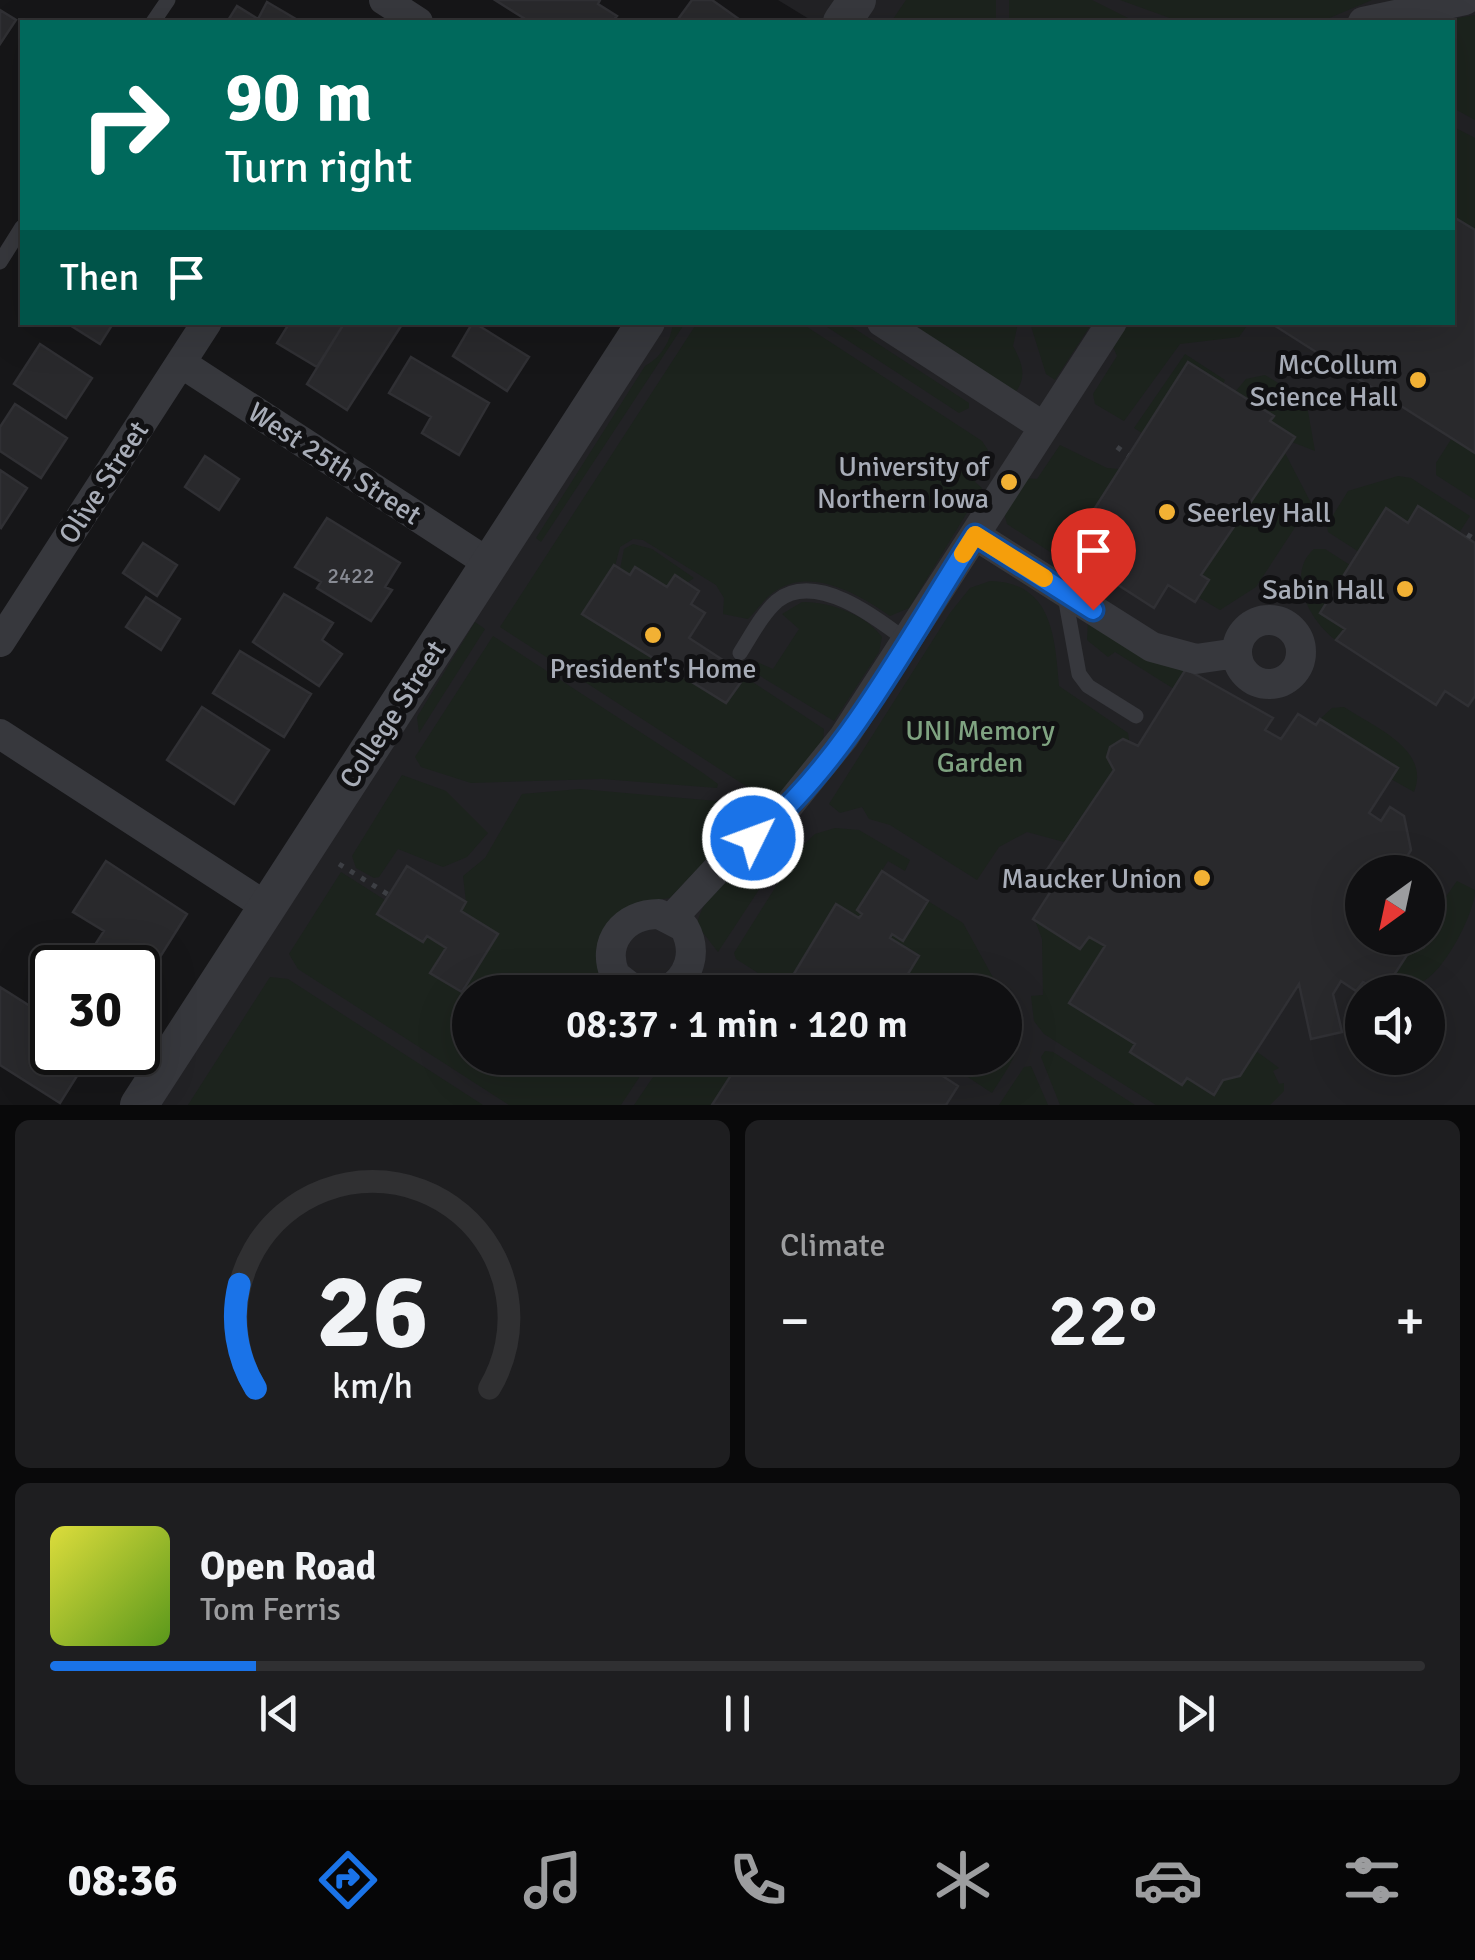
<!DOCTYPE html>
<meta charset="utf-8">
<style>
:root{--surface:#101012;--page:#1e1e20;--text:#f1f3f6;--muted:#9c9d9f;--line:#303032;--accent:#1a73e8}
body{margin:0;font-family:Signika,sans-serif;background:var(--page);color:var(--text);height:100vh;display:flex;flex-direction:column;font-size:38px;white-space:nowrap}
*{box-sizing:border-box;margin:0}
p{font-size:32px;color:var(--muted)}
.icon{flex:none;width:55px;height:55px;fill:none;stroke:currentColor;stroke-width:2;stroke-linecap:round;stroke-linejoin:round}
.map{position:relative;height:1105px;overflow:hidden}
.details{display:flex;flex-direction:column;gap:15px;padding:15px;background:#09090a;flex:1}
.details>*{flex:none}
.banner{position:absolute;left:20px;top:20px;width:1435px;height:305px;border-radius:0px;box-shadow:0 10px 40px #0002,0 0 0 2px var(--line);background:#00695c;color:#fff;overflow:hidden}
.needle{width:65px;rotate:213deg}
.buttons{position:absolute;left:1345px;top:855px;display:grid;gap:20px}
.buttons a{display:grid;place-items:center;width:100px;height:100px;border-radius:50%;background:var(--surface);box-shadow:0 10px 40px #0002,0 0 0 2px var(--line);font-size:50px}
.speed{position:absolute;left:30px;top:945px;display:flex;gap:20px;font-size:50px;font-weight:700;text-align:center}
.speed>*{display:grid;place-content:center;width:130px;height:130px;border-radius:50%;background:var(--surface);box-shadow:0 10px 40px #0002,0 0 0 2px var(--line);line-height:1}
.speed .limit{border:5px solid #111;border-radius:15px;background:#fff;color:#111}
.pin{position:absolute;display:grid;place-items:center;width:85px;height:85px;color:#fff;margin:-102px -42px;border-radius:50% 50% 50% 0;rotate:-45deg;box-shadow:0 0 10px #0007}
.pin .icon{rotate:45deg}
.me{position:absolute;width:110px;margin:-55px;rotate:48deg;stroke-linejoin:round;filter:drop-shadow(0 0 8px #0008)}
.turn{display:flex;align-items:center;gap:35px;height:210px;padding:0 40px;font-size:45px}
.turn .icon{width:130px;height:130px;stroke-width:2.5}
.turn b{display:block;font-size:70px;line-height:85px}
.then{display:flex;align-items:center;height:95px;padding:0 40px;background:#0003;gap:20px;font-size:38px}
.big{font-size:75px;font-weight:600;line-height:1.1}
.details .widget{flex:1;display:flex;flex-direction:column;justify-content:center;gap:15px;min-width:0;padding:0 35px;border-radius:15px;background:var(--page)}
.details .dial{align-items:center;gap:0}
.dial svg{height:260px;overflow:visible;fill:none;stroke:var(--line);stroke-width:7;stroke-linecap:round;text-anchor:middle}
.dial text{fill:var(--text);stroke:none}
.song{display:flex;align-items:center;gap:30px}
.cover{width:120px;height:120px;border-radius:15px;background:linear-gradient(135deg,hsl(60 70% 55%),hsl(90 70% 35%))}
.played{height:10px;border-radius:5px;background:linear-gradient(90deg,var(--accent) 15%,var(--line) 15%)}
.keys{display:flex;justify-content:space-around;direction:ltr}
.heat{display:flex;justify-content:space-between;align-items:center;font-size:55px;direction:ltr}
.details .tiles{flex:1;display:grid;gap:15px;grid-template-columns:1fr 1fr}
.widget:last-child{grid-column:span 2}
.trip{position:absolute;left:452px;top:975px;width:570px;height:100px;border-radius:50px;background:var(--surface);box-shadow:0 10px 40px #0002,0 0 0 2px var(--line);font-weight:600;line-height:100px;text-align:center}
.dock{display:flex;height:160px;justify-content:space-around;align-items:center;background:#060607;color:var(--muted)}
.dock .icon{width:70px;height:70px}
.dock .on{color:var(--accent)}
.dock b{font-size:45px;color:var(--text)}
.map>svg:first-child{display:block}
.built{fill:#222225;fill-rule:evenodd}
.green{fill:#1c231d}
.building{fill:#29292c;stroke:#303034;stroke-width:2.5}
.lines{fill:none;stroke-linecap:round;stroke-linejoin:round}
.path{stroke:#3d3f44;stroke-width:5;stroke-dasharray:5 8;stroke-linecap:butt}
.service{stroke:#37383d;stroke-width:15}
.minor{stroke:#37383d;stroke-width:30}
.tertiary{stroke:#37383d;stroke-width:38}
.route-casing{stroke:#114b97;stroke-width:25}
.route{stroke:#1a73e8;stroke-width:18}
.slow{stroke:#f59e0b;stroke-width:18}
.poi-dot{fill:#f2b134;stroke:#111113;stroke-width:4}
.labels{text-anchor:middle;stroke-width:10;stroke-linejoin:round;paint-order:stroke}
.number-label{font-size:22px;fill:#888b94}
.poi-label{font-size:28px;fill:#a8adb8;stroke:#111113;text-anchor:end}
.street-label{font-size:28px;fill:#a8adb8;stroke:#111113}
.park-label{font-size:28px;fill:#7fa381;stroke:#111113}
</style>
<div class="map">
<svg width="1475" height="1105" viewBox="0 0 1475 1105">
<rect width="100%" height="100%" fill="#161618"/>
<path class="built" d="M778,0H1475V1105H148L646,323L1452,322V22H814ZM1362,872H1428V938H1362ZM470,992H1005V1058H470ZM1362,992H1428V1058H1362Z"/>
<path class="green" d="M906,0H996V22H891Z
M1009,0H1092L1136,22H1009Z
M1120,0H1372L1320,22H1181Z
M1475,15V120L1453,108L1452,22H1435Z
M1452,126L1475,138V231L1453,217Z
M673,323H685L541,542L536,538L645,366C662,357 671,340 673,323Z
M697,323H801L982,441L988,450L975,482L982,488L909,608L890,616C861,595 812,567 777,590C765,597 758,609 748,619L723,614L724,598L716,585L643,540L633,539L620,547L615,566L582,614L726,703L745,677L824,729L823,742L778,799L769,801L500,627Z
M821,323H846L969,403V408L959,413Z
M907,323H1018L1013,346C1031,379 1021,384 1001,413Z
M1030,323H1092L1055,380L1046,374Z
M1137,323H1249L1239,337L1180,344L1124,421L1095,404L1093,394L1117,356L1111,342L1118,331Z
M1185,354L1225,380L1223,384L1188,362L1142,433L1134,428Z
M1265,375L1306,400L1315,451L1292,442L1294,437L1270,421L1273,416L1235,392L1246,379Z
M1452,438L1475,453V500L1436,475V463Z
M1060,445L1107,468L1119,469L1067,551L1094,569L1091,574H1084L1007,524L1003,509L1022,478L1037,479Z
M1285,453L1311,503L1256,587L1220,610L1198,597L1209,581L1201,575Z
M1398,476L1411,478L1470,516L1459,533L1418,507L1408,523L1359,552L1328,532L1327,525L1348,491Z
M633,544L652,549L694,578C673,595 641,582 620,569L624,549Z
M1314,549H1325L1350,565L1320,612L1345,629L1336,640C1310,622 1285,574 1314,549Z
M990,581C1053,582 1055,639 1059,686L1128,733L1129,740L1110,747L1107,757L1114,770L1064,842L1027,832L999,847L977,880L890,825L869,819L862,807L840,813L829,804L950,613L970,588Z
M802,602C828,601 867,615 882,637L879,652L834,721L747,668L757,662L773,669L799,629L782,614Z
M475,622L485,629L419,733L417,717Z
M1088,622L1186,669L1174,689L1115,652L1108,657L1087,640Z
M493,636L703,773L718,784L717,788L602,779L471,783L421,767L415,757Z
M1344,707C1374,727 1431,749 1414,792L1391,779L1398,768L1320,719L1332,708Z
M402,775L446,791L488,833L467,857L443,867L398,849L379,877L374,878L356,868L352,856Z
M580,789L739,803L760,815L708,858L670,898L638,902L615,992H470V1058H652L621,1105H509L298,969L289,954L341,872L385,900L377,914L423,942L427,936L446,948L431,973L498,934L461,911L466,902L463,876L485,858L522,794Z
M835,828L859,830L910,860L905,871L888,861L857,909L862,914L859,918L836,904L785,990L736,959L734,953L800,848L815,834Z
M786,834L790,835L785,850L718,952L697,925C704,885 756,857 786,834Z
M1457,881L1475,890C1475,913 1444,972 1422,982L1394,975L1407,955L1425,947L1428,922Z
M928,901L963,923L1001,992H897L919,956L890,938L892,934L903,940Z
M1035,920L1080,949L1089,937L1105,946L1070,1003L1135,1044L1130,1052L1182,1085L1187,1078L1213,1094L1223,1080L1240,1076L1256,1051L1279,1068L1273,1071L1279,1084L1284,1083V1091L1270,1105H1156L1044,1034L1034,1021L1031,996L1043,995L1042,939Z
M270,977L288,979L483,1105H188Z
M1005,999C1029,1042 1017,1054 992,1093L939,1058H1005Z
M1045,1051L1053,1052L1135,1105H1060L1041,1057Z
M666,1058H732L739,1062L712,1105H634Z
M1031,1066L1048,1105H999L1024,1067Z"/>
<path class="building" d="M495,0H600L598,4L617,16L612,22H530Z
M692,0H712L743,22H676Z
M267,2L301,22H227L237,6L258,19Z
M0,10L16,20L0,44Z
M1452,216L1475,230V453L1269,322H1452Z
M65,322H114L100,344Z
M290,322H345L317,367L277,343Z
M345,322L401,326L347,410L307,384Z
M473,322L529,357L507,391L453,356Z
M40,344L92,378L66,418L14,384Z
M411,357L489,403L459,455L422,433L431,417L389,393Z
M1188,362L1274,416L1270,421L1295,437L1201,575L1209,580L1195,602L1168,585L1154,608L1067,552Z
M15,404L67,438L41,478L0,451V427Z
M205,456L239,479L219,510L185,487Z
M0,470L27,488L1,528L0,527Z
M1418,506L1475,543V696L1468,706L1445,691L1436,705L1336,640L1345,629L1320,613L1386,508L1408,523Z
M327,518L400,563L385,587L392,590L371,621L317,588L321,582L295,567Z
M143,543L177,565L157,596L123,573Z
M614,565L630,575L635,567L667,587L675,575L699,591L691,604L705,613L689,638L746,675L726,703L582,614Z
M284,594L333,623L322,640L342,654L319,686L253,642Z
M146,597L180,619L161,650L126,627Z
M240,651L311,694L284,737L213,693Z
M1186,669L1273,718L1265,730L1281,739L1298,714L1316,725L1320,719L1398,768L1369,813L1381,821L1390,807L1404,816L1411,850L1403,863L1405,872H1362V938H1428V930V936L1424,947L1407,955L1383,992L1363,982L1356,991L1341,981L1333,994L1342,1032L1311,1039L1299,984L1240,1076L1223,1080L1214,1095L1187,1078L1182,1085L1130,1052L1135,1044L1069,1003L1105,946L1089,937L1080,949L1033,919L1051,891L1038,883L1114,770L1107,757L1110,747L1123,739L1138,746Z
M202,707L269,750L234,804L167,760Z
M106,861L187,914L138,992V968H80L104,931L73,912Z
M407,866L466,902L461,911L498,934L462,992L430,973L446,948L427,936L423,942L377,914Z
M882,871L928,901L903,941L892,934L890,938L919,956L897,992L889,989L783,992L836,904L859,918L862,914L857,910Z
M0,987L52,1020V1052H92L60,1103L0,1065Z
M742,1058H915L958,1086L946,1105H712Z"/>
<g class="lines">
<path class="path" d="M1117,447L1128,455
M1468,538L1475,527
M339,864L389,895"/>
<path class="service" d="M153,22L168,0
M0,262L22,227
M1064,591L1079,674L1088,686L1136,716
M740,653C751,636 762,614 777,601C815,570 877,618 907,641"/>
<path class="minor" d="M384,0L418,22
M1363,22L1465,0
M882,322L1044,427
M181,363L490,564
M975,535L1152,647L1196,659L1237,653
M1237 652a32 32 0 1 1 64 0a32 32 0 1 1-64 0Z
M0,642L207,322
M0,734L267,907
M672,918L725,861L781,815L844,737L1112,322
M637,992L615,975C601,942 624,914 659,914L684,927C698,952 690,978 665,992"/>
<path class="tertiary" d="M842,22L857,0
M139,1105L646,322"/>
</g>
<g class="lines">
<defs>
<path id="route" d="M753,838C846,763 910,635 975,535L1093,610"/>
</defs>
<use href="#route" class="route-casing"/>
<use href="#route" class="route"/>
<path class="slow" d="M963,554L975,535L1044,578"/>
</g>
<g class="poi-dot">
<circle cx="1418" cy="380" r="10"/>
<circle cx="1009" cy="482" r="10"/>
<circle cx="1167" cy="512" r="10"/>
<circle cx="1405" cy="589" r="10"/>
<circle cx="653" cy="635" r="10"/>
<circle cx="1202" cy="878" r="10"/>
</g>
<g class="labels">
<g class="number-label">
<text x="351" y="583">2422</text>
</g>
<g class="poi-label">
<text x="1398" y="374">McCollum<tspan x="1398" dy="32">Science Hall</tspan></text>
<text x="989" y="476">University of<tspan x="989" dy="32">Northern Iowa</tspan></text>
<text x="1187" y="522" text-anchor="start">Seerley Hall</text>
<text x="1385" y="599">Sabin Hall</text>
<text x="653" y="678" text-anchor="middle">President's Home</text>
<text x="1182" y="888">Maucker Union</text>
</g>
<g class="street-label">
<text transform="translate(335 463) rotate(33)" y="10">West 25th Street</text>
<text transform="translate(103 482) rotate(-57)" y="10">Olive Street</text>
<text transform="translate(392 714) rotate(-57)" y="10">College Street</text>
</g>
<g class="park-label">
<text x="980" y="740">UNI Memory<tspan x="980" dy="32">Garden</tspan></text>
</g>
</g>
</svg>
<div class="buttons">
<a><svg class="needle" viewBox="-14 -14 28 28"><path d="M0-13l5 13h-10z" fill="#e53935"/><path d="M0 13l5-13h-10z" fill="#9c9d9f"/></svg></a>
<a><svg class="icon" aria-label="sound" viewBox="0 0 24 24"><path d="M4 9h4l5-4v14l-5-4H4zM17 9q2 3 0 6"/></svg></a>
</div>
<div class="speed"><div class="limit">30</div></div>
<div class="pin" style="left:1093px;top:610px;background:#d93025"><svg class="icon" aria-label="arrive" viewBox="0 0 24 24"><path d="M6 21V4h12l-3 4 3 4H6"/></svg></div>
<svg class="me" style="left:753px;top:838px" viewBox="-20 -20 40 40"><circle r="17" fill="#1a73e8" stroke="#fff" stroke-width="3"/><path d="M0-11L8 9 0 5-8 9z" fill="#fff"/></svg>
<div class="trip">08:37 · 1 min · 120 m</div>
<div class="banner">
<div class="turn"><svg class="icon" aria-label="right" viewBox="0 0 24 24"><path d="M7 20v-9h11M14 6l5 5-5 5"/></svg><div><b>90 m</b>Turn right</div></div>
<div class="then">Then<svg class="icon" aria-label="arrive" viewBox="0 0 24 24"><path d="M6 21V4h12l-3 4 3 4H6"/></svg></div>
</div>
</div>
<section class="details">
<div class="tiles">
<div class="widget dial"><svg viewBox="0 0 100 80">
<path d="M14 69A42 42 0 1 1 86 69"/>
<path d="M14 69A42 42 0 0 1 9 37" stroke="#1a73e8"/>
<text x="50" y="56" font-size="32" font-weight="700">26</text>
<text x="50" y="72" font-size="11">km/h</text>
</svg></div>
<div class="widget"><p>Climate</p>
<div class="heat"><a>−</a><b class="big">22°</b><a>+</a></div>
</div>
<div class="widget">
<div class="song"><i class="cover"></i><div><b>Open Road</b><p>Tom Ferris</p></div></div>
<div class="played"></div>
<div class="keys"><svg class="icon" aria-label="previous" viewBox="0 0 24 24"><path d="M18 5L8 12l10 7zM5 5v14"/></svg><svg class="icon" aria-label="pause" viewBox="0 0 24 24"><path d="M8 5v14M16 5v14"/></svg><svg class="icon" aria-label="next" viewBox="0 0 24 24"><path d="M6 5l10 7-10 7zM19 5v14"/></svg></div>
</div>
</div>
</section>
<nav class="dock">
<b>08:36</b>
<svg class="icon on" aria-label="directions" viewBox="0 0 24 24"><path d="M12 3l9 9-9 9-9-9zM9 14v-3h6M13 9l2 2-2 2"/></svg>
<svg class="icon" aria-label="music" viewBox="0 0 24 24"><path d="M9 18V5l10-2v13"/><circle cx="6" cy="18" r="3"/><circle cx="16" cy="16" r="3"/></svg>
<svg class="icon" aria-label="phone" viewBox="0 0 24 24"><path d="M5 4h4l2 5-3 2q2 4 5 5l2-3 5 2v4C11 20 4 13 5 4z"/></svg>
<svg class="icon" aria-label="climate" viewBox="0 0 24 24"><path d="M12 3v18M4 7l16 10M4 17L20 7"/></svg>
<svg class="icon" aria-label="car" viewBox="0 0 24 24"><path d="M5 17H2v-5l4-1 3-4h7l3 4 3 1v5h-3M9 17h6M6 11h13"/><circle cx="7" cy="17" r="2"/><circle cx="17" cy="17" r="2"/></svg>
<svg class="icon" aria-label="filters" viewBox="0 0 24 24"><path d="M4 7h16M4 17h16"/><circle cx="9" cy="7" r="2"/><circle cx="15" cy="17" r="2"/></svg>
</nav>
